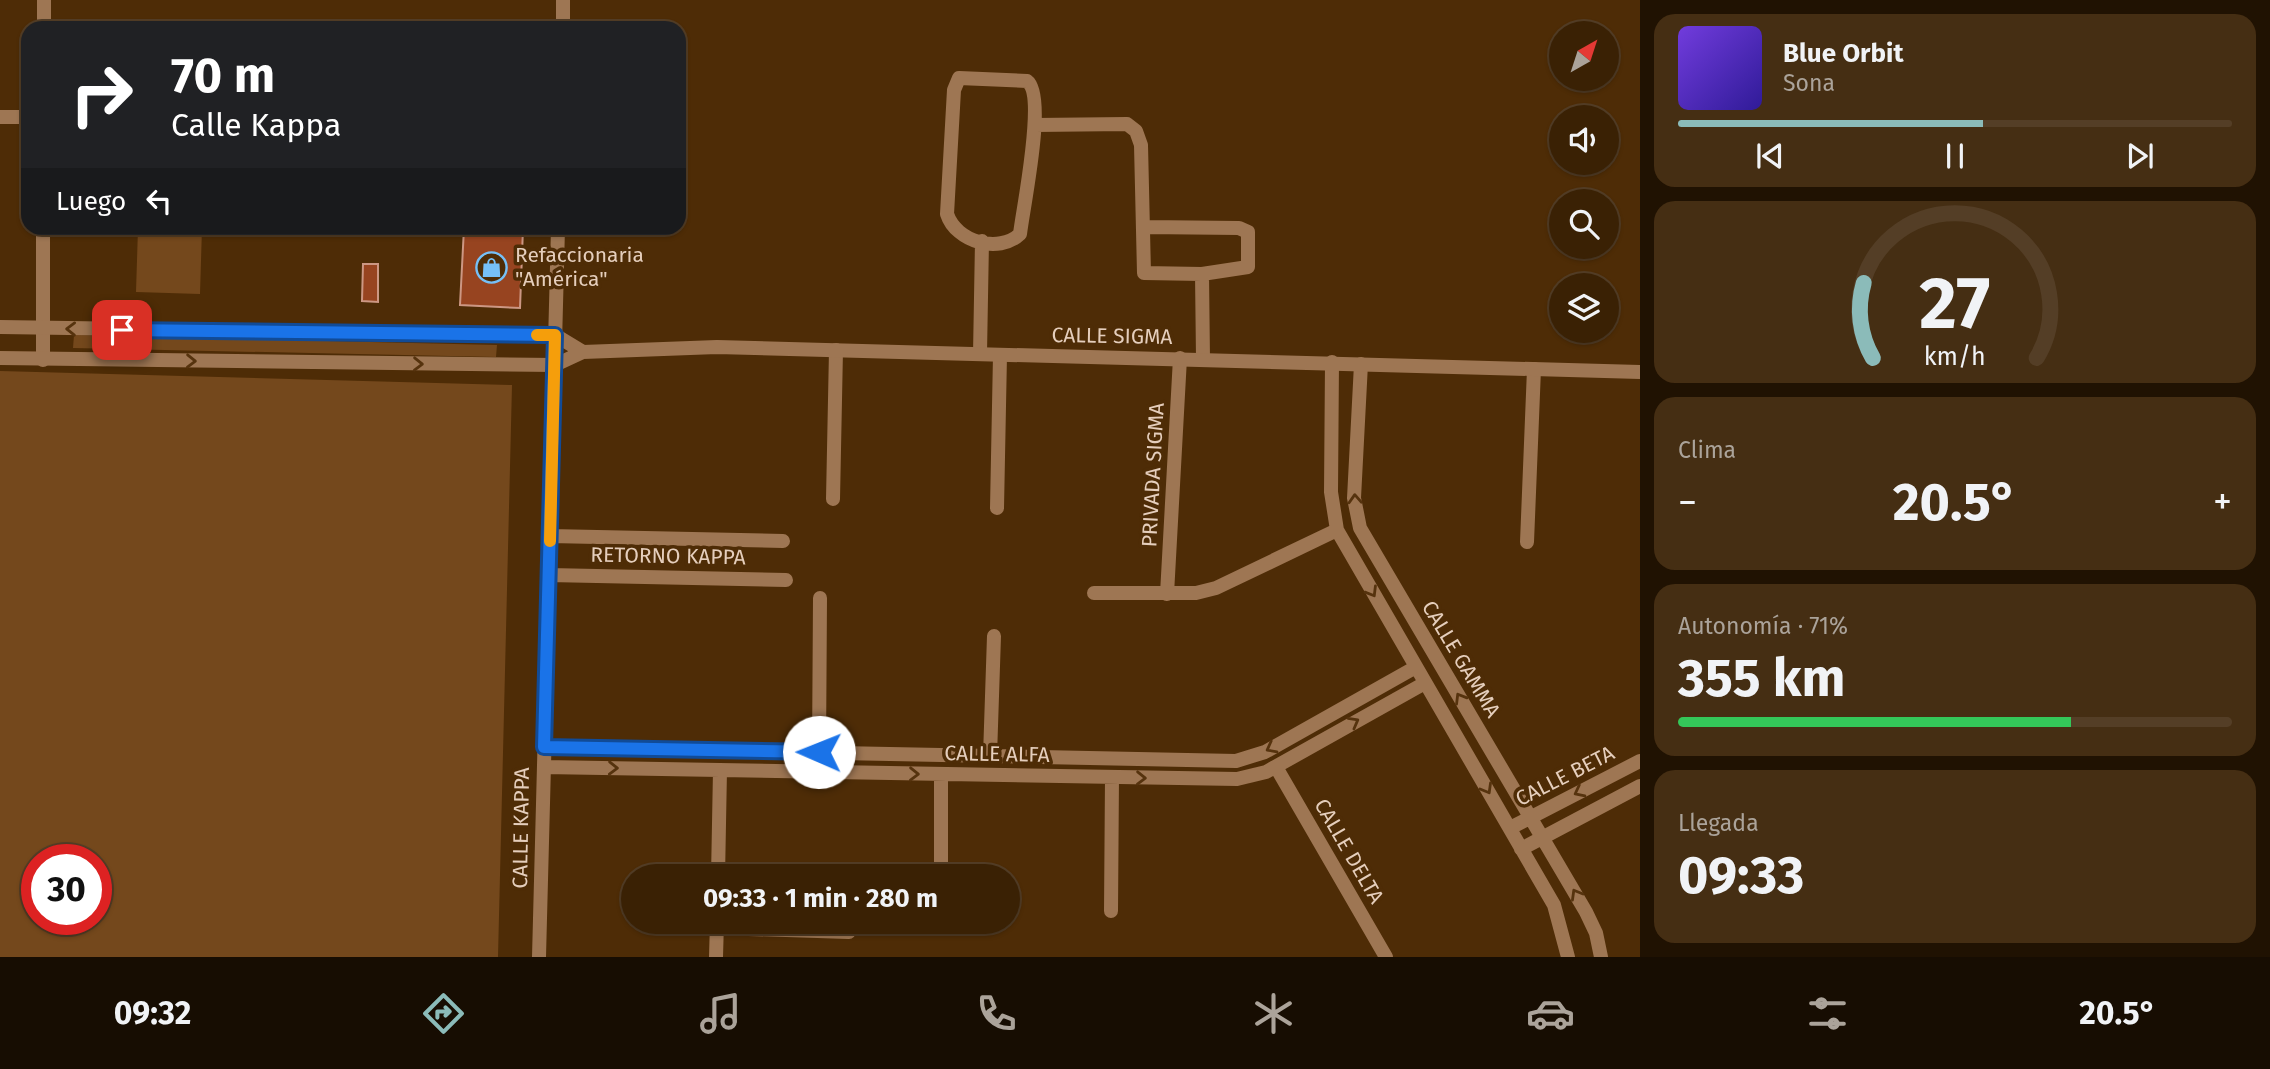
<!DOCTYPE html>
<html lang="es">
<meta charset="utf-8">
<style>
:root{--surface:#3a2104;--page:#452e13;--text:#f1f3f6;--muted:#aba39a;--line:#543e26;--accent:#8bbbb9}
body{margin:0;font-family:"Fira Sans",sans-serif;background:var(--page);color:var(--text);height:100vh;display:flex;flex-direction:column;font-size:26px;white-space:nowrap}
*{box-sizing:border-box;margin:0}
p{font-size:23px;color:var(--muted)}
.icon{flex:none;width:38px;height:38px;fill:none;stroke:currentColor;stroke-width:2;stroke-linecap:round;stroke-linejoin:round}
.map{position:relative;flex:1;overflow:hidden}
.drawer{display:flex;flex-direction:column;gap:14px;padding:14px;background:#201202;width:630px}
.drawer>*{flex:none}
.banner{position:absolute;left:21px;top:21px;width:665px;height:214px;border-radius:21px;box-shadow:0 2px 5px #0004,0 0 0 2px var(--line);background:#202124;color:#fff;overflow:hidden}
.needle{width:46px;rotate:39deg}
.buttons{position:absolute;left:1549px;top:21px;display:grid;gap:14px}
.buttons a{display:grid;place-items:center;width:70px;height:70px;border-radius:50%;background:var(--surface);box-shadow:0 2px 5px #0004,0 0 0 2px var(--line);font-size:35px}
.speed{position:absolute;left:21px;top:844px;display:flex;gap:14px;font-size:35px;font-weight:700;text-align:center}
.speed>*{display:grid;place-content:center;width:91px;height:91px;border-radius:50%;background:var(--surface);box-shadow:0 2px 5px #0004,0 0 0 2px var(--line);line-height:1}
.speed .limit{border:10px solid #d22;background:#fff;color:#111}
.pin{position:absolute;display:grid;place-items:center;width:60px;height:60px;color:#fff;margin:-30px;border-radius:14px;box-shadow:0 4px 10px #0006}
.me{position:absolute;width:77px;margin:-38px;rotate:271deg;stroke-linejoin:round;filter:drop-shadow(0 0 5px #0008)}
.turn{display:flex;align-items:center;gap:24px;height:147px;padding:0 35px;font-size:32px}
.turn .icon{width:91px;height:91px;stroke-width:2.5}
.turn b{display:block;font-size:49px;line-height:60px}
.then{display:flex;align-items:center;height:66px;padding:0 35px;background:#0003;gap:14px;font-size:26px}
.big{font-size:52px;font-weight:700;line-height:1.1}
.drawer .card{flex:1;display:flex;flex-direction:column;justify-content:center;gap:10px;min-width:0;padding:0 24px;border-radius:21px;background:var(--page)}
.drawer .dial{align-items:center;gap:0}
.dial svg{height:182px;overflow:visible;fill:none;stroke:var(--line);stroke-width:7;stroke-linecap:round;text-anchor:middle}
.dial text{fill:var(--text);stroke:none}
.song{display:flex;align-items:center;gap:21px}
.cover{width:84px;height:84px;border-radius:10px;background:linear-gradient(135deg,hsl(260 70% 55%),hsl(250 70% 35%))}
.played{height:7px;border-radius:4px;background:linear-gradient(90deg,var(--accent) 55%,var(--line) 55%)}
.keys{display:flex;justify-content:space-around;direction:ltr}
.heat{display:flex;justify-content:space-between;align-items:center;font-size:38px;direction:ltr}
.charge{height:10px;border-radius:5px;background:linear-gradient(90deg,#34c759 71%,var(--line) 0)}
.trip{position:absolute;left:621px;top:864px;width:399px;height:70px;border-radius:35px;background:var(--surface);box-shadow:0 2px 5px #0004,0 0 0 2px var(--line);font-weight:700;line-height:70px;text-align:center}
.menu{display:flex;height:112px;justify-content:space-around;align-items:center;background:#170d02;color:var(--muted)}
.menu .icon{width:49px;height:49px}
.menu .on{color:var(--accent)}
.menu b{font-size:32px;color:var(--text)}
main{display:flex;flex:1;min-height:0}
.map>svg:first-child{display:block}
.green{fill:#74481c;fill-rule:evenodd}
.building{fill:#974420;stroke:#cc9783;stroke-width:2}
.lines{fill:none;stroke-linecap:round;stroke-linejoin:round}
.service{stroke:#9e7653;stroke-width:14}
.minor{stroke:#9e7653;stroke-width:14}
.tertiary{stroke:#9e7653;stroke-width:14}
.oneway{stroke:#56330e}
.route-casing{stroke:#114b97;stroke-width:18}
.route{stroke:#1a73e8;stroke-width:12}
.slow{stroke:#f59e0b;stroke-width:12}
.labels{text-anchor:middle;stroke-width:7;stroke-linejoin:round;paint-order:stroke}
.poi-label{font-size:21px;fill:#e5cebc;stroke:#4e2c06;text-anchor:start}
.street-label{font-size:21px;fill:#e5cebc;stroke:#4e2c06}
</style>
<main>
<div class="map">
<svg width="1640" height="957" viewBox="0 0 1640 957">
<rect width="100%" height="100%" fill="#4e2c06"/>
<path class="green" d="M138,228H202L200,294L136,292Z
M74,335L497,345L496,357L73,348Z
M0,371L512,385L498,957H0ZM37,859H96V919H37Z"/>
<path class="building" d="M502,21L535,23V28H501Z
M464,228H523L520,308L460,305Z
M363,264H378V302L362,301Z"/>
<g class="lines">
<path class="service" d="M959,78L1027,81C1047,95 1023,207 1020,234C999,254 956,242 947,214L954,90Z
M1035,125L1127,124L1136,131L1141,145L1144,273L1202,274
M1145,227L1239,228L1248,232V267L1202,274L1203,359
M980,354L982,241"/>
<path class="minor" d="M44,28V0
M563,28V0
M0,117H28
M43,360V228
M1332,362L1331,492L1337,530L1554,905L1568,957
M1361,364L1354,498L1360,528L1586,912L1596,933L1601,957
M833,499L836,350
M997,508L1000,355
M550,536L783,541
M1527,542L1534,369
M549,575L786,580
M1094,593H1196L1216,588L1337,530
M1167,594L1180,358
M544,747L1236,761L1265,752L1416,667
M819,752L820,598
M990,756L994,636
M544,767L1237,779L1266,772L1425,683
M1276,767L1386,957
M941,774V877
M1510,828L1640,761
M1521,849L1640,786
M718,877L720,770
M1111,911L1112,777
M717,928L849,932
M539,957L558,228
M716,957L717,922"/>
<path class="tertiary" d="M0,327L555,335L583,352
M0,358L555,365L583,352L717,347L1640,372"/>
</g>
<defs><path id="oneway-chevron" d="M-2-3.5L2.5 0L-2 3.5" fill="none" stroke-width="1.6" stroke-linecap="round" stroke-linejoin="round" transform="scale(1.75)"/></defs>
<g class="oneway">
<use href="#oneway-chevron" transform="translate(71 329) rotate(-179)"/>
<use href="#oneway-chevron" transform="translate(191 361) rotate(1)"/>
<use href="#oneway-chevron" transform="translate(418 364) rotate(1)"/>
<use href="#oneway-chevron" transform="translate(1355 499) rotate(-93)"/>
<use href="#oneway-chevron" transform="translate(1372 592) rotate(59)"/>
<use href="#oneway-chevron" transform="translate(1460 698) rotate(-121)"/>
<use href="#oneway-chevron" transform="translate(1354 722) rotate(-29)"/>
<use href="#oneway-chevron" transform="translate(1271 748) rotate(152)"/>
<use href="#oneway-chevron" transform="translate(613 768) rotate(1)"/>
<use href="#oneway-chevron" transform="translate(914 774) rotate(1)"/>
<use href="#oneway-chevron" transform="translate(1141 778) rotate(1)"/>
<use href="#oneway-chevron" transform="translate(1487 789) rotate(60)"/>
<use href="#oneway-chevron" transform="translate(1579 792) rotate(153)"/>
<use href="#oneway-chevron" transform="translate(1576 894) rotate(-120)"/>
</g>
<g class="lines">
<defs>
<path id="route" d="M122,330L555,335L544,747L819,752"/>
</defs>
<use href="#route" class="route-casing"/>
<use href="#route" class="route"/>
<path class="slow" d="M537,335H555L550,541"/>
</g>
<defs>
<symbol id="shop-ring" viewBox="-11 -11 22 22"><circle r="9.5" fill="#4e2c06" stroke="#76c0f7" stroke-width="1.5"/><path d="M-5-2.5h2.3a2.7 3.5 0 0 1 5.4 0H5L5.5 6h-11ZM-1.5-2.5h3a1.5 2.3 0 0 0-3 0Z" fill="#76c0f7"/></symbol>
</defs>
<g fill-rule="evenodd">
<use href="#shop-ring" x="474" y="250" width="35" height="35"/>
</g>
<g class="labels">
<g class="poi-label">
<text x="515" y="262">Refaccionaria<tspan x="515" dy="24">"América"</tspan></text>
</g>
<g class="street-label">
<text transform="translate(1112 336) rotate(1)" y="7">CALLE SIGMA</text>
<text transform="translate(1153 475) rotate(-87)" y="7">PRIVADA SIGMA</text>
<text transform="translate(668 556) rotate(1)" y="7">RETORNO KAPPA</text>
<text transform="translate(1461 659) rotate(59)" y="7">CALLE GAMMA</text>
<text transform="translate(997 754) rotate(1)" y="7">CALLE ALFA</text>
<text transform="translate(1565 776) rotate(-27)" y="7">CALLE BETA</text>
<text transform="translate(521 828) rotate(-89)" y="7">CALLE KAPPA</text>
<text transform="translate(1349 851) rotate(60)" y="7">CALLE DELTA</text>
</g>
</g>
</svg>
<div class="buttons">
<a><svg class="needle" viewBox="-14 -14 28 28"><path d="M0-13l5 13h-10z" fill="#e53935"/><path d="M0 13l5-13h-10z" fill="#aba39a"/></svg></a>
<a><svg class="icon" aria-label="sound" viewBox="0 0 24 24"><path d="M4 9h4l5-4v14l-5-4H4zM17 9q2 3 0 6"/></svg></a>
<a><svg class="icon" aria-label="search" viewBox="0 0 24 24"><circle cx="10" cy="10" r="6"/><path d="M15 15l6 6"/></svg></a>
<a><svg class="icon" aria-label="layers" viewBox="0 0 24 24"><path d="M12 4l9 5-9 5-9-5zM3 14l9 5 9-5"/></svg></a>
</div>
<div class="speed"><div class="limit">30</div></div>
<div class="pin" style="left:122px;top:330px;background:#d93025"><svg class="icon" aria-label="arrive" viewBox="0 0 24 24"><path d="M6 21V4h12l-3 4 3 4H6"/></svg></div>
<svg class="me" style="left:819px;top:752px" viewBox="-20 -20 40 40"><circle r="19" fill="#fff"/><path d="M0-13L10 11 0 6-10 11z" fill="#1a73e8"/></svg>
<div class="trip">09:33 · 1 min · 280 m</div>
<div class="banner">
<div class="turn"><svg class="icon" aria-label="right" viewBox="0 0 24 24"><path d="M7 20v-9h11M14 6l5 5-5 5"/></svg><div><b>70 m</b>Calle Kappa</div></div>
<div class="then">Luego<svg class="icon" aria-label="left" viewBox="0 0 24 24"><path d="M17 20v-9H6M10 6l-5 5 5 5"/></svg></div>
</div>
</div>
<section class="drawer">
<div class="card">
<div class="song"><i class="cover"></i><div><b>Blue Orbit</b><p>Sona</p></div></div>
<div class="played"></div>
<div class="keys"><svg class="icon" aria-label="previous" viewBox="0 0 24 24"><path d="M18 5L8 12l10 7zM5 5v14"/></svg><svg class="icon" aria-label="pause" viewBox="0 0 24 24"><path d="M8 5v14M16 5v14"/></svg><svg class="icon" aria-label="next" viewBox="0 0 24 24"><path d="M6 5l10 7-10 7zM19 5v14"/></svg></div>
</div>
<div class="card dial"><svg viewBox="0 0 100 80">
<path d="M14 69A42 42 0 1 1 86 69"/>
<path d="M14 69A42 42 0 0 1 10 36" stroke="#8bbbb9"/>
<text x="50" y="56" font-size="32" font-weight="700">27</text>
<text x="50" y="72" font-size="11">km/h</text>
</svg></div>
<div class="card"><p>Clima</p>
<div class="heat"><a>−</a><b class="big">20.5°</b><a>+</a></div>
</div>
<div class="card"><p>Autonomía · 71%</p><b class="big">355 km</b><div class="charge"></div></div>
<div class="card"><p>Llegada</p><b class="big">09:33</b></div>
</section>
</main>
<nav class="menu">
<b>09:32</b>
<svg class="icon on" aria-label="directions" viewBox="0 0 24 24"><path d="M12 3l9 9-9 9-9-9zM9 14v-3h6M13 9l2 2-2 2"/></svg>
<svg class="icon" aria-label="music" viewBox="0 0 24 24"><path d="M9 18V5l10-2v13"/><circle cx="6" cy="18" r="3"/><circle cx="16" cy="16" r="3"/></svg>
<svg class="icon" aria-label="phone" viewBox="0 0 24 24"><path d="M5 4h4l2 5-3 2q2 4 5 5l2-3 5 2v4C11 20 4 13 5 4z"/></svg>
<svg class="icon" aria-label="climate" viewBox="0 0 24 24"><path d="M12 3v18M4 7l16 10M4 17L20 7"/></svg>
<svg class="icon" aria-label="car" viewBox="0 0 24 24"><path d="M5 17H2v-5l4-1 3-4h7l3 4 3 1v5h-3M9 17h6M6 11h13"/><circle cx="7" cy="17" r="2"/><circle cx="17" cy="17" r="2"/></svg>
<svg class="icon" aria-label="filters" viewBox="0 0 24 24"><path d="M4 7h16M4 17h16"/><circle cx="9" cy="7" r="2"/><circle cx="15" cy="17" r="2"/></svg>
<b>20.5°</b>
</nav>
